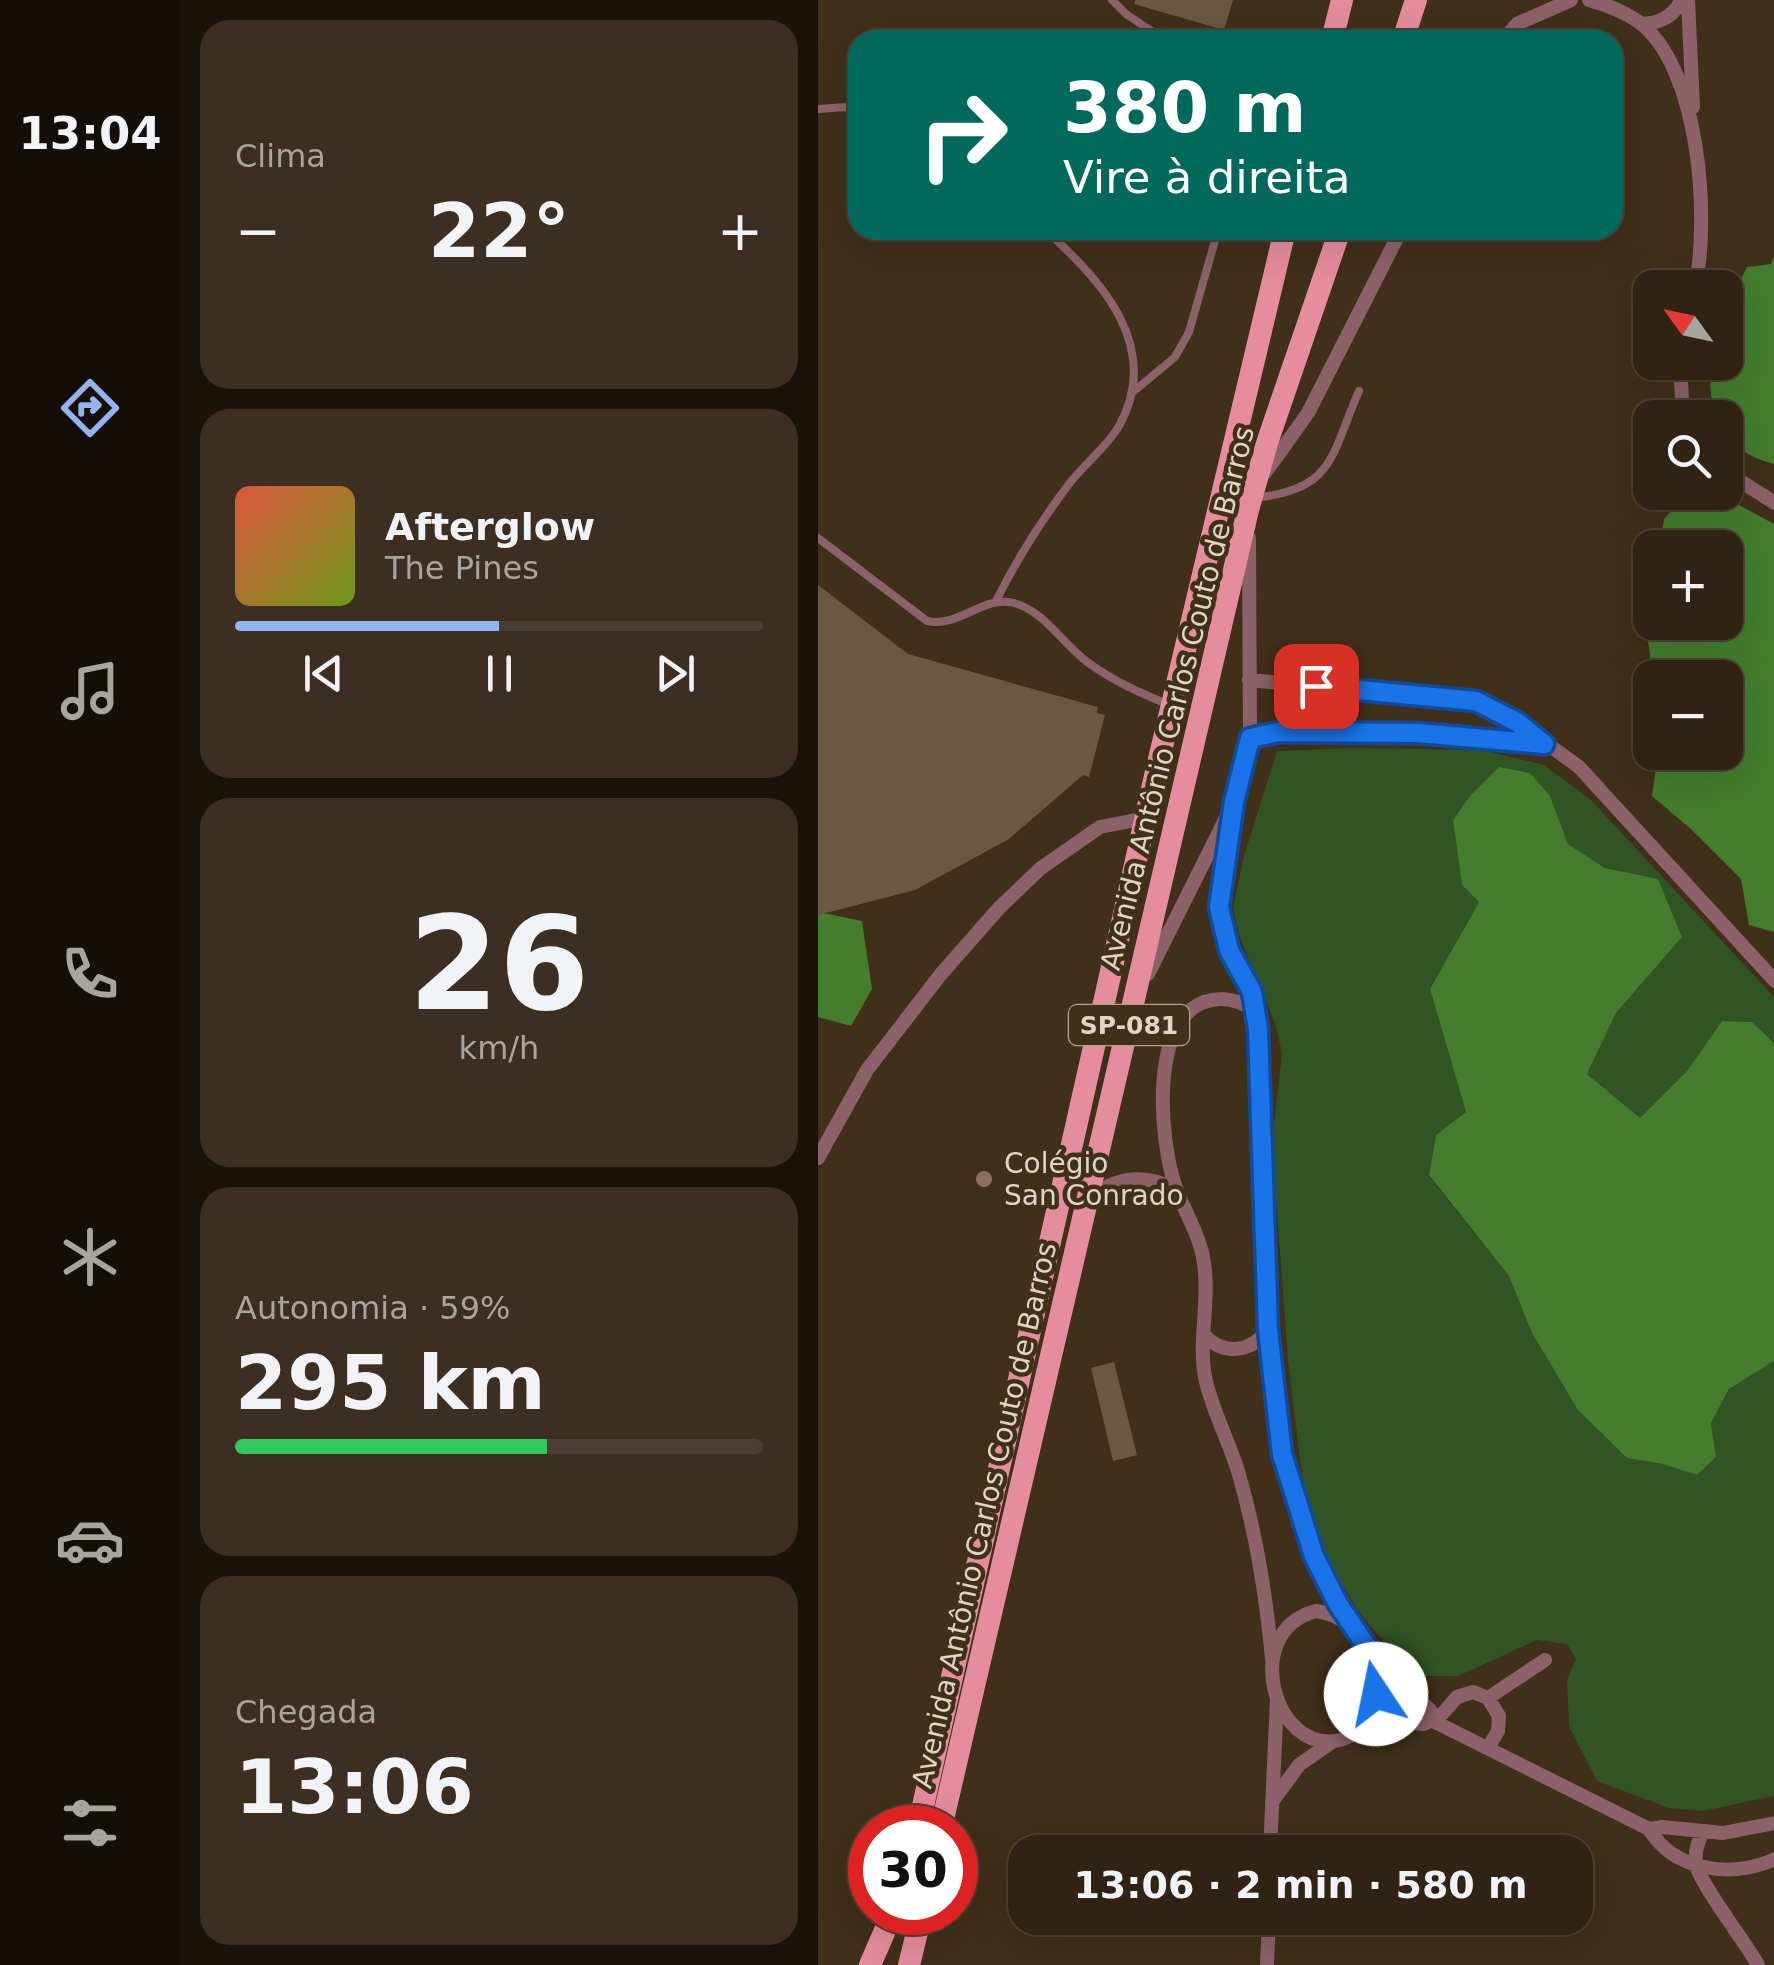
<!DOCTYPE html>
<html lang="pt">
<meta charset="utf-8">
<style>
:root{--surface:#302313;--page:#3c2f21;--text:#f1f3f6;--muted:#a8a4a0;--line:#4b4033;--accent:#95b2f1}
body{margin:0;font-family:"DejaVu Sans",sans-serif;background:var(--page);color:var(--text);height:100vh;display:flex;flex-direction:column;font-size:38px;white-space:nowrap}
*{box-sizing:border-box;margin:0}
p{font-size:32px;color:var(--muted)}
.icon{flex:none;width:55px;height:55px;fill:none;stroke:currentColor;stroke-width:2;stroke-linecap:round;stroke-linejoin:round}
.map{position:relative;flex:1;overflow:hidden}
.panel{display:flex;flex-direction:column;gap:20px;padding:20px;background:#1a130a;width:638px}
.panel>*{flex:none}
.top-card{position:absolute;left:30px;top:30px;width:775px;height:210px;border-radius:30px;box-shadow:0 10px 40px #0002,0 0 0 2px var(--line);background:#00695c;color:#fff;overflow:hidden}
.needle{width:65px;rotate:303deg}
.fabs{position:absolute;left:815px;top:270px;display:grid;gap:20px}
.fabs a{display:grid;place-items:center;width:110px;height:110px;border-radius:20px;background:var(--surface);box-shadow:0 10px 40px #0002,0 0 0 2px var(--line);font-size:50px}
.speed{position:absolute;left:30px;top:1805px;display:flex;gap:20px;font-size:50px;font-weight:700;text-align:center}
.speed>*{display:grid;place-content:center;width:130px;height:130px;border-radius:50%;background:var(--surface);box-shadow:0 10px 40px #0002,0 0 0 2px var(--line);line-height:1}
.speed .limit{border:15px solid #d22;background:#fff;color:#111}
.pin{position:absolute;display:grid;place-items:center;width:85px;height:85px;color:#fff;margin:-42px;border-radius:20px;box-shadow:0 5px 15px #0006}
.me{position:absolute;width:110px;margin:-55px;rotate:349deg;stroke-linejoin:round;filter:drop-shadow(0 0 8px #0008)}
.turn{display:flex;align-items:center;gap:35px;height:210px;padding:0 50px;font-size:45px}
.turn .icon{width:130px;height:130px;stroke-width:2.5}
.turn b{display:block;font-size:70px;line-height:85px}
.big{font-size:75px;font-weight:700;line-height:1.1}
.panel .widget{flex:1;display:flex;flex-direction:column;justify-content:center;gap:15px;min-width:0;padding:0 35px;border-radius:30px;background:var(--page)}
.panel .dial{align-items:center;gap:0}
.dial b{font-size:130px;line-height:1}
.song{display:flex;align-items:center;gap:30px}
.cover{width:120px;height:120px;border-radius:15px;background:linear-gradient(135deg,hsl(10 70% 55%),hsl(80 70% 35%))}
.played{height:10px;border-radius:5px;background:linear-gradient(90deg,var(--accent) 50%,var(--line) 50%)}
.keys{display:flex;justify-content:space-around;direction:ltr}
.heat{display:flex;justify-content:space-between;align-items:center;font-size:55px;direction:ltr}
.charge{height:15px;border-radius:8px;background:linear-gradient(90deg,#34c759 59%,var(--line) 0)}
.trip{position:absolute;left:190px;top:1835px;width:585px;height:100px;border-radius:30px;background:var(--surface);box-shadow:0 10px 40px #0002,0 0 0 2px var(--line);font-weight:700;line-height:100px;text-align:center}
main{display:flex;flex:1;min-height:0}
.menu{display:flex;flex-direction:column;width:180px;justify-content:space-around;align-items:center;background:#130e08;color:var(--muted)}
.menu .icon{width:70px;height:70px}
.menu .selected{color:var(--accent)}
.menu b{font-size:45px;color:var(--text)}
.map>svg:first-child{display:block}
.green{fill:#315424}
.forest{fill:#437d2d}
.building{fill:#6b5841}
.lines{fill:none;stroke-linecap:round;stroke-linejoin:round}
.lane{stroke:#8d6169;stroke-width:8}
.street{stroke:#8d6169;stroke-width:14}
.primary{stroke:#e58c9e;stroke-width:22}
.route-casing{stroke:#114b97;stroke-width:25}
.route{stroke:#1a73e8;stroke-width:18}
.education-dot{fill:#8d6e63;stroke:#402f19;stroke-width:4}
.labels{text-anchor:middle;stroke-width:9;stroke-linejoin:round;paint-order:stroke}
.shield{fill:#402f19;stroke:#b0a394;stroke-width:2.5}
.shield-label{font-size:25px;font-weight:bold;fill:#e0d5c8}
.street-label{font-size:28px;fill:#e0d5c8;stroke:#402f19}
.poi-label{font-size:28px;fill:#e0d5c8;stroke:#402f19;text-anchor:start}
</style>
<main>
<nav class="menu">
<b>13:04</b>
<svg class="icon selected" aria-label="directions" viewBox="0 0 24 24"><path d="M12 3l9 9-9 9-9-9zM9 14v-3h6M13 9l2 2-2 2"/></svg>
<svg class="icon" aria-label="music" viewBox="0 0 24 24"><path d="M9 18V5l10-2v13"/><circle cx="6" cy="18" r="3"/><circle cx="16" cy="16" r="3"/></svg>
<svg class="icon" aria-label="phone" viewBox="0 0 24 24"><path d="M5 4h4l2 5-3 2q2 4 5 5l2-3 5 2v4C11 20 4 13 5 4z"/></svg>
<svg class="icon" aria-label="climate" viewBox="0 0 24 24"><path d="M12 3v18M4 7l16 10M4 17L20 7"/></svg>
<svg class="icon" aria-label="car" viewBox="0 0 24 24"><path d="M5 17H2v-5l4-1 3-4h7l3 4 3 1v5h-3M9 17h6M6 11h13"/><circle cx="7" cy="17" r="2"/><circle cx="17" cy="17" r="2"/></svg>
<svg class="icon" aria-label="filters" viewBox="0 0 24 24"><path d="M4 7h16M4 17h16"/><circle cx="9" cy="7" r="2"/><circle cx="15" cy="17" r="2"/></svg>
</nav>
<section class="panel">
<div class="widget"><p>Clima</p>
<div class="heat"><a>−</a><b class="big">22°</b><a>+</a></div>
</div>
<div class="widget">
<div class="song"><i class="cover"></i><div><b>Afterglow</b><p>The Pines</p></div></div>
<div class="played"></div>
<div class="keys"><svg class="icon" aria-label="previous" viewBox="0 0 24 24"><path d="M18 5L8 12l10 7zM5 5v14"/></svg><svg class="icon" aria-label="pause" viewBox="0 0 24 24"><path d="M8 5v14M16 5v14"/></svg><svg class="icon" aria-label="next" viewBox="0 0 24 24"><path d="M6 5l10 7-10 7zM19 5v14"/></svg></div>
</div>
<div class="widget dial"><b>26</b><p>km/h</p></div>
<div class="widget"><p>Autonomia · 59%</p><b class="big">295 km</b><div class="charge"></div></div>
<div class="widget"><p>Chegada</p><b class="big">13:06</b></div>
</section>
<div class="map">
<svg width="957" height="1965" viewBox="0 0 957 1965">
<rect width="100%" height="100%" fill="#402f19"/>
<path class="green" d="M532,748L663,750L726,765L773,800L956,997V1043L934,1022L904,1021L869,1071L822,1118L769,1074L798,1013L864,937L840,879L787,868L750,844L732,796L635,820L644,884L661,902L612,989L648,1112L618,1135L611,1176L691,1276L713,1331L809,1458L845,1463L879,1475L898,1457L893,1423L911,1389L956,1361V1796L885,1811L851,1808L779,1781L751,1726L749,1680L758,1659L749,1644L719,1640L640,1676H607L581,1659L540,1611L506,1553L488,1508L470,1360L454,1143L464,1053L457,1023L422,938L415,908L426,856L459,751Z"/>
<path class="forest" d="M956,256L957,464H956C932,457 908,447 908,418L900,417L894,409L891,363L908,362V310L929,267L953,264Z
M869,493H899L956,524V932L931,925L923,879L874,830L834,796L840,753L908,752V678L835,677L829,633L832,607V622H908V548L841,547L846,519Z
M681,767L712,773L732,796L750,844L787,868L840,879L864,937L798,1013L769,1074L822,1118L869,1071L904,1021L934,1022L956,1043V1361L911,1389L893,1423L898,1457L879,1475L845,1464L809,1458L760,1410L713,1331L691,1276L611,1175L618,1135L648,1112L612,989L661,902L644,885L635,820L653,795Z
M6,913L44,921L54,989L33,1026L0,1017V915Z"/>
<path class="building" d="M317,0H415L406,30L316,4Z
M0,585L90,654L280,707L279,713L287,715L271,777L265,775L191,839L97,890L0,915Z
M296,1362L319,1455L295,1461L273,1368Z"/>
<g class="lines">
<path class="lane" d="M294,0L308,14L347,40
M0,109L28,107L40,111
M315,392L357,357L371,332L400,230
M438,498C517,488 512,457 541,391
M0,538L109,621C141,628 165,595 196,603C226,611 244,643 268,661C293,680 320,692 349,704
M178,601C199,559 223,521 251,484C266,464 289,447 301,426C345,347 283,279 227,230"/>
<path class="street" d="M771,0C789,5 805,11 821,22C882,68 892,218 877,288
M870,0L875,107
M824,24C841,23 856,17 863,0
M685,40L699,24L753,0
M862,362L864,399L872,418
M908,472L957,503
M447,473L490,413L583,230
M431,680L657,701L699,722L761,767L957,981
M527,733L531,690
M432,737L461,733H600L726,744
M416,802L402,893V921L411,950L434,992L440,1029C442,1098 445,1167 447,1237C451,1376 458,1498 530,1621
M330,974L416,802L432,737L431,538
M437,1011C422,1000 404,996 386,1002C331,1023 342,1140 357,1185C366,1212 382,1234 386,1263C392,1302 380,1339 387,1377C394,1410 410,1439 420,1471C438,1532 448,1595 454,1659
M0,1158L49,1070L123,974L182,907L223,868L282,827L328,818
M272,1199C297,1176 329,1173 358,1190
M385,1334C405,1356 432,1353 450,1330
M498,1611C543,1617 570,1666 554,1709C548,1724 537,1736 522,1740C456,1756 421,1631 498,1611Z
M553,1653L612,1710L613,1720L831,1829C856,1871 914,1879 957,1859
M670,1698L727,1660
M543,1728L574,1722L606,1724L625,1713L639,1697L655,1692L670,1698L681,1716L680,1731L670,1748
M454,1802L481,1765L514,1742
M831,1829L844,1827L905,1833L957,1823
M884,1833C880,1842 876,1853 878,1864C880,1881 928,1943 940,1965
M452,1852L459,1699
M449,1965L451,1918"/>
<path class="primary" d="M514,40L524,0
M585,40L598,0
M100,1828L337,776L467,230
M123,1828L430,510L449,443L522,230
M52,1965L75,1912
M91,1965L104,1912"/>
</g>
<g class="lines">
<defs>
<path id="route" d="M498,686L658,701L699,722L726,744L600,733L461,732L432,738L416,802L401,907L411,950L434,992L440,1029L450,1330L464,1454L496,1556L520,1604L553,1653L558,1674V1694"/>
</defs>
<use href="#route" class="route-casing"/>
<use href="#route" class="route"/>
</g>
<circle class="education-dot" cx="166" cy="1179" r="10"/>
<g class="labels">
<rect class="shield" x="251" y="1005" width="120" height="40" rx="8"/>
<g class="shield-label">
<text x="311" y="1034">SP-081</text>
</g>
<g class="street-label">
<text transform="translate(359 698) rotate(-76)" y="10">Avenida Antônio Carlos Couto de Barros</text>
<text transform="translate(166 1515) rotate(-77)" y="10">Avenida Antônio Carlos Couto de Barros</text>
</g>
<g class="poi-label">
<text x="186" y="1173">Colégio<tspan x="186" dy="32">San Conrado</tspan></text>
</g>
</g>
</svg>
<div class="fabs">
<a><svg class="needle" viewBox="-14 -14 28 28"><path d="M0-13l5 13h-10z" fill="#e53935"/><path d="M0 13l5-13h-10z" fill="#a8a4a0"/></svg></a>
<a><svg class="icon" aria-label="search" viewBox="0 0 24 24"><circle cx="10" cy="10" r="6"/><path d="M15 15l6 6"/></svg></a>
<a>+</a>
<a>−</a>
</div>
<div class="speed"><div class="limit">30</div></div>
<div class="pin" style="left:498px;top:686px;background:#d93025"><svg class="icon" aria-label="arrive" viewBox="0 0 24 24"><path d="M6 21V4h12l-3 4 3 4H6"/></svg></div>
<svg class="me" style="left:558px;top:1694px" viewBox="-20 -20 40 40"><circle r="19" fill="#fff"/><path d="M0-13L10 11 0 6-10 11z" fill="#1a73e8"/></svg>
<div class="trip">13:06 · 2 min · 580 m</div>
<div class="top-card">
<div class="turn"><svg class="icon" aria-label="right" viewBox="0 0 24 24"><path d="M7 20v-9h11M14 6l5 5-5 5"/></svg><div><b>380 m</b>Vire à direita</div></div>
</div>
</div>
</main>
